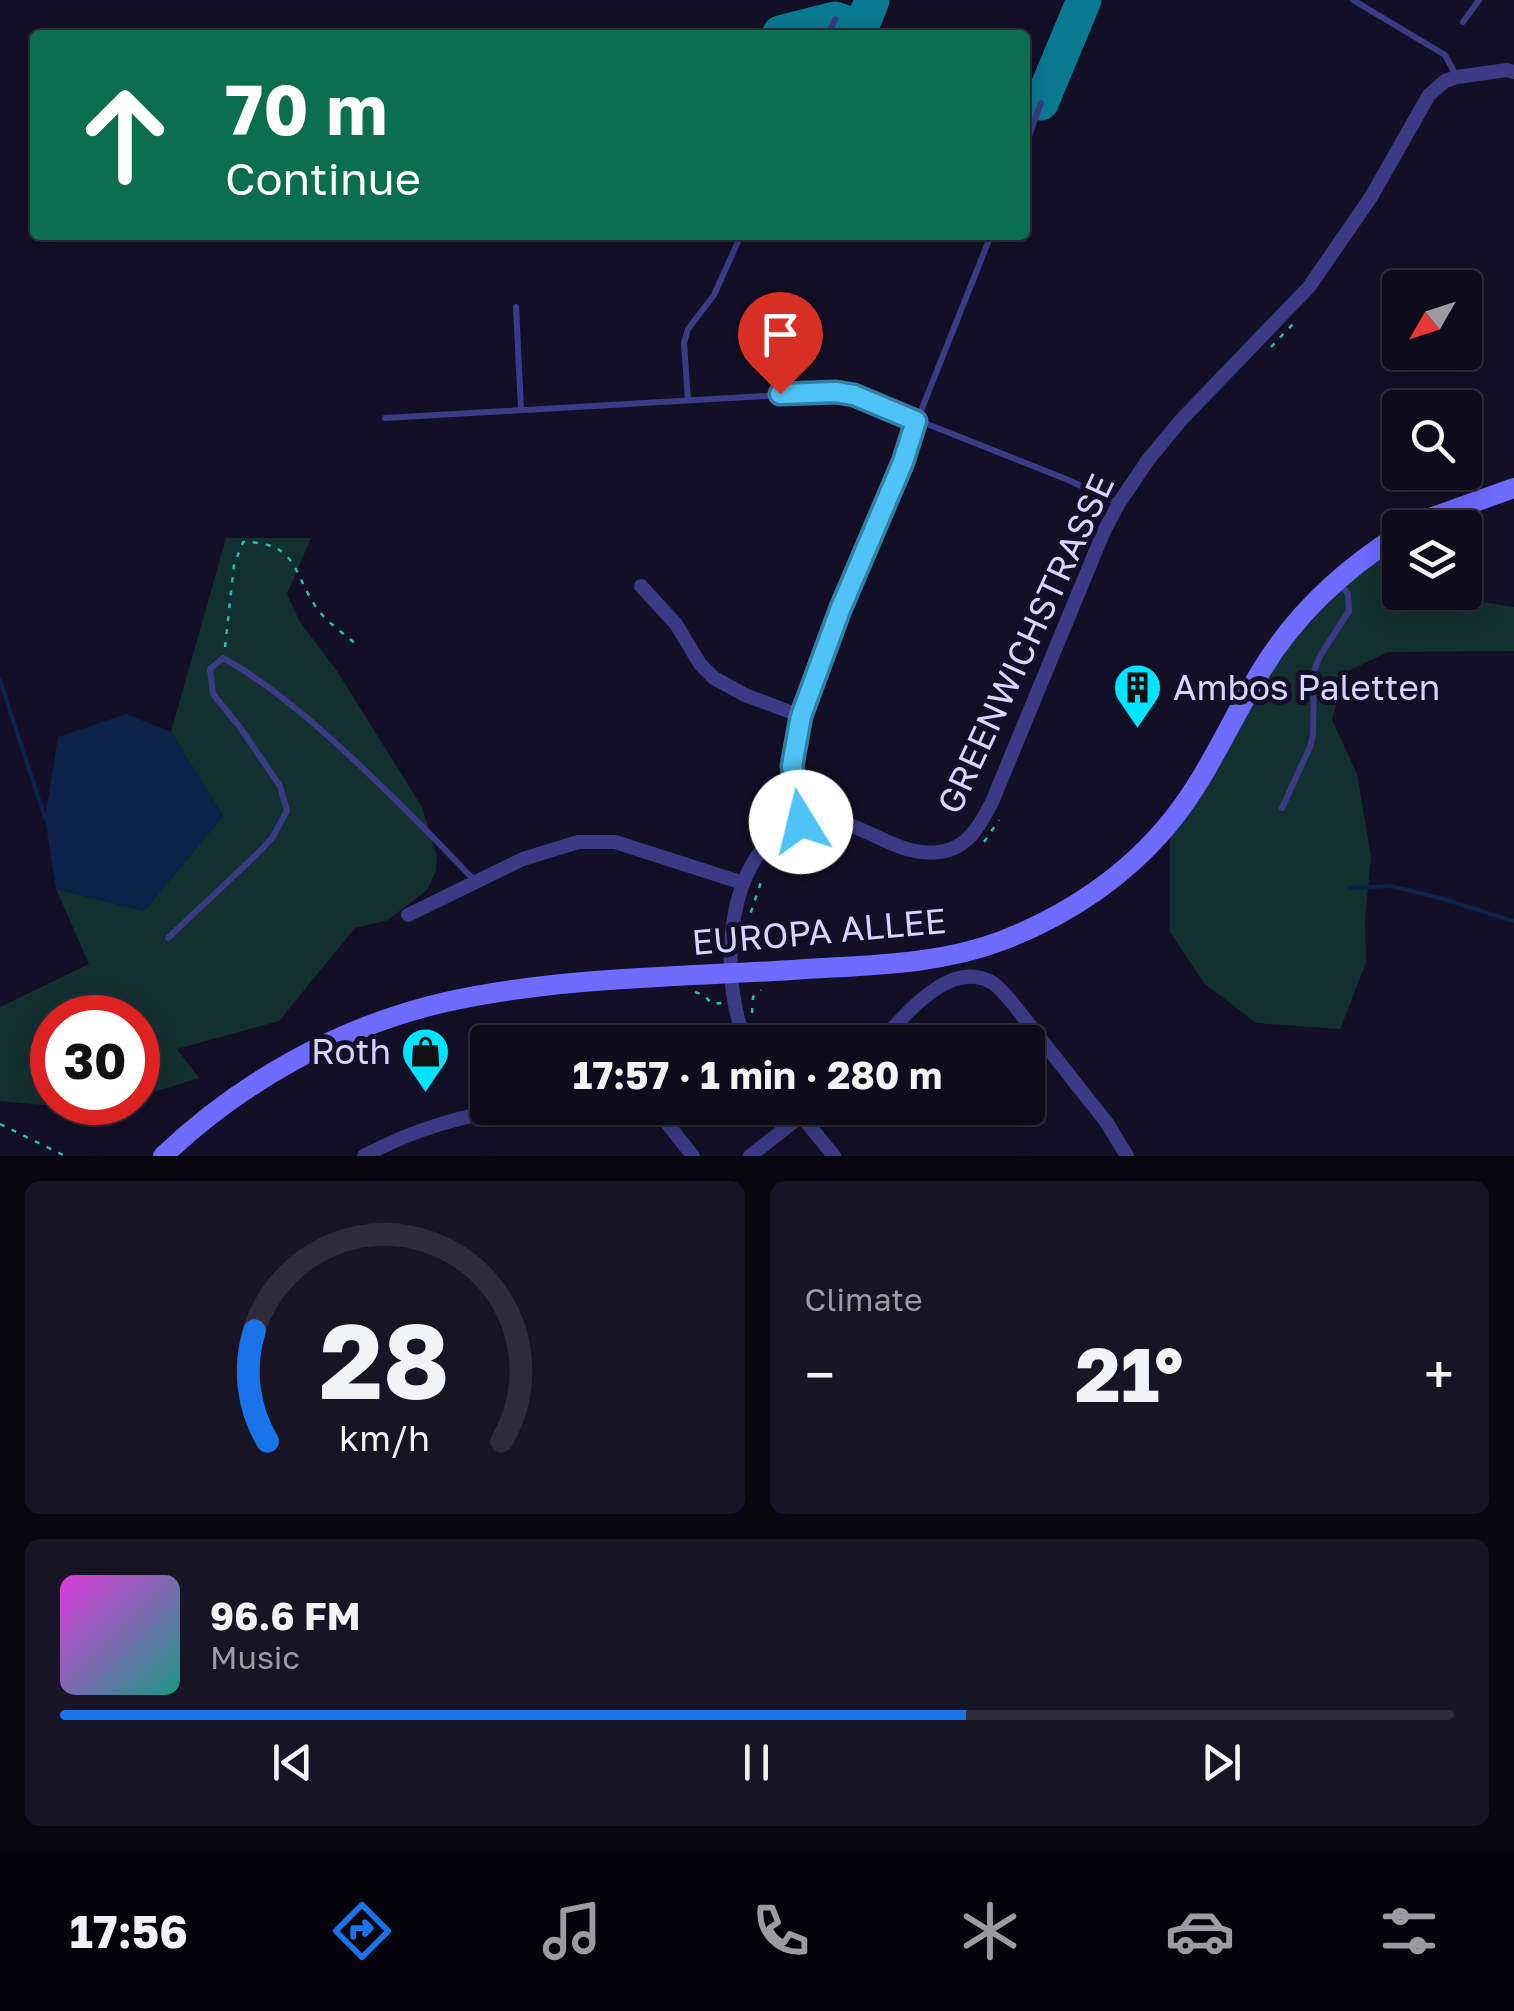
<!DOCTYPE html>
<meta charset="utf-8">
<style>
:root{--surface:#0e0b1c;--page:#171425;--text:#f1f3f6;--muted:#9b9ba3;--line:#2e2b3b;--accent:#1a73e8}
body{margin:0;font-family:"Golos Text",sans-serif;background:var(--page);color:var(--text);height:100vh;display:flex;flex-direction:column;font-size:38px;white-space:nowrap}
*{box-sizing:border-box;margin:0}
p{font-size:32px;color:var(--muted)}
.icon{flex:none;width:55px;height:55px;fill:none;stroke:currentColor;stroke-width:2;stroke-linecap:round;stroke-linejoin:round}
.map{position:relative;height:1156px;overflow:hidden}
.panel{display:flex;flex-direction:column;gap:25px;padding:25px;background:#08060f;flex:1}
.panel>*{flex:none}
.guide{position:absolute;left:30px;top:30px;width:1000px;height:210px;border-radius:10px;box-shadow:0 5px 25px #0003,0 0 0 2px var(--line);background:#0b6e4f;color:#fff;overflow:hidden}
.needle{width:65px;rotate:231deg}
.fabs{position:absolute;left:1382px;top:270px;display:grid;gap:20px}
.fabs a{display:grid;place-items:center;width:100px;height:100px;border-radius:10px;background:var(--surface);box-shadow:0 5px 25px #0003,0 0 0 2px var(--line);font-size:50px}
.speed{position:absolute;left:30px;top:995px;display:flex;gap:20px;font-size:50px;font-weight:700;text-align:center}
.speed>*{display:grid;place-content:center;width:130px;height:130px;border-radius:50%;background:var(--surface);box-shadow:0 5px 25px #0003,0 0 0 2px var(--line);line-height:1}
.speed .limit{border:15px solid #d22;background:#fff;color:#111}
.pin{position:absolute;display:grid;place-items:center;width:85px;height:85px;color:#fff;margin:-102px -42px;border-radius:50% 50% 50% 0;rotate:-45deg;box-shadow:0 0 10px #0007}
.pin .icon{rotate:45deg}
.me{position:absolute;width:110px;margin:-55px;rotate:351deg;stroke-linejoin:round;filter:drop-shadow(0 0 8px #0008)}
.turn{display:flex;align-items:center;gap:35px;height:210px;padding:0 30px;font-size:45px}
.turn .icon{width:130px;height:130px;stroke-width:2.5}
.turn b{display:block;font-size:70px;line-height:85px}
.big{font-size:75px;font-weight:700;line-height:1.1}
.panel .tile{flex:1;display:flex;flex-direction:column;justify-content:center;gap:15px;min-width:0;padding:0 35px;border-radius:15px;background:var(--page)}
.panel .dial{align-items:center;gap:0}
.dial svg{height:260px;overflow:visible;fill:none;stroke:var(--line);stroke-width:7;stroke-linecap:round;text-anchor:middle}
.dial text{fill:var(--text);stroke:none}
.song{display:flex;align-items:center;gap:30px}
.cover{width:120px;height:120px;border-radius:15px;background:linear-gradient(135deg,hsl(300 70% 55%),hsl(170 70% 35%))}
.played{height:10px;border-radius:5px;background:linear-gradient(90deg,var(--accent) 65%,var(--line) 65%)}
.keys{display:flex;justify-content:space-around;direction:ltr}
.heat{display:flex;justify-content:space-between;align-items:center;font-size:55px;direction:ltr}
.panel .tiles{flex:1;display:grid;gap:25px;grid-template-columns:1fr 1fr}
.tile:last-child{grid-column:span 2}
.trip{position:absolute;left:470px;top:1025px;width:575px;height:100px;border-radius:10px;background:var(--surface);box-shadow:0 5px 25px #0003,0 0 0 2px var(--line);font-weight:700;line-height:100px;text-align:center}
.dock{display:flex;height:160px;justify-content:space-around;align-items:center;background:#06040b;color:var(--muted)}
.dock .icon{width:70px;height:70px}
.dock .on{color:var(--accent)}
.dock b{font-size:45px;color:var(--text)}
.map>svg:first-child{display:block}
.green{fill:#12302f}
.water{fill:#0c2248}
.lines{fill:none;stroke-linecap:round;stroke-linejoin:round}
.stream{stroke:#0c2248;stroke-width:4}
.taxiway{stroke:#0a7a92;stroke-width:35}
.path{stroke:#2fb8b0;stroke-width:2.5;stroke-dasharray:5 8;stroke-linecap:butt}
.service{stroke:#3d3a85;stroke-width:6}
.minor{stroke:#3d3a85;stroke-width:14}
.secondary{stroke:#6f6bff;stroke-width:20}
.route-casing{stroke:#337fa1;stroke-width:25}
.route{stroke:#4fc3f7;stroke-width:18}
.labels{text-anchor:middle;stroke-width:10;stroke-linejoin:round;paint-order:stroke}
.street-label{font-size:35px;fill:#d9d4ff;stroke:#130f26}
.poi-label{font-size:35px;fill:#d9d4ff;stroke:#130f26;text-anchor:start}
</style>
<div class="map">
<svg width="1514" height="1156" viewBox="0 0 1514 1156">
<rect width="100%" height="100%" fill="#130f26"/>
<path class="green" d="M1400,534V592L1461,593L1471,600L1514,607V651L1388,652L1344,673L1332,720L1357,774L1371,856L1365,920L1366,963L1340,1029L1256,1023L1204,983L1170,932V822L1283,638Z
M226,538H311L287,594L300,622L337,671L422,807L437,856L436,871L427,890L388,920L355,928L279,1021L177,1049L199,1078L138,1097V1018H52V1102L119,1103L96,1110L0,1101V1007L89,964L56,889L144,911L223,816L171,732Z"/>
<path class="water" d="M126,714L171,732L223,816L144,911L56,889L45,818L58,737Z"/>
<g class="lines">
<path class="stream" d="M0,680L45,818
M1350,888L1391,886L1440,898L1514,921"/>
<path class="taxiway" d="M780,33L835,19L861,28L872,0
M1025,96L1041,103L1084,0"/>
<path class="path" d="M1271,347L1293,324
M225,647L234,565L243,542C297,542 292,571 316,607C326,622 345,634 358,646
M984,842L999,820
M784,849C805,836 823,835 847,839
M745,935L751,932V912L762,879
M695,992L704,995L712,1004L722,1003
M752,1013L753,997L761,990
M0,1124L65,1156"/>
<path class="service" d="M1353,0L1445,55L1457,77
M1463,22L1479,0
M828,35L835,19
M1025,147L1041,103
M516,307L521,409
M688,400L684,343L688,329L714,295L741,235
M385,418L835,392L854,395L879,405L1066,479L1118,503
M814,679L840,610L903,462L917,421L991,235
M1282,808L1310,747L1313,735L1314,671L1320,656L1349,611L1348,594L1341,585
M168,938L257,854L272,838L287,811L280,786L239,726L213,694L210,669L223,658C254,675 279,695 306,717C366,768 421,824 475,881"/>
<path class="minor" d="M641,586L676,624L700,664L714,678L745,695L801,716
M801,822L792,767L801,716L814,680
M408,915L523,859L578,842H615L743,883
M746,1042C721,985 723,875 778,834C791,825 806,818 821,819C863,820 896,858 939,852C968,849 980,825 992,802L1104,531L1119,503L1148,460L1181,420L1309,287L1371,197L1429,95L1445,81L1457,77L1507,70L1514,72
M880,1042C905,1016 950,957 993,983C999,987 1005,995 1010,1000L1107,1123L1127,1156
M651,1108L659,1113L693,1156
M795,1108L834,1156
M364,1156C412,1130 472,1111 527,1108
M750,1156L811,1108"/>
<path class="secondary" d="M1412,528L1433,517L1514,488
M163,1156C241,1082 340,1026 446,1002C559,977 677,977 792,970C862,965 935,966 1001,941C1067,916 1128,875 1172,820C1208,775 1231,720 1261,671C1296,613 1343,570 1400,534"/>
</g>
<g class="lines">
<defs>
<path id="route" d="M780,394L836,392L854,395L916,421L903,462L840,610L801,716L792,766L801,822"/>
</defs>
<use href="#route" class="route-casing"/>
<use href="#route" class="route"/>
</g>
<defs>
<symbol id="building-pin" viewBox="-11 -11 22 30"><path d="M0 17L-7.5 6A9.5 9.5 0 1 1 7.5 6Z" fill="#00e5ff" stroke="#130f26"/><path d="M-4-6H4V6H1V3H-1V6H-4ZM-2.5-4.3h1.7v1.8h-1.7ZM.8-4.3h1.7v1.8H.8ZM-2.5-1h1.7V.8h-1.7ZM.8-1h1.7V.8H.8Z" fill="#111"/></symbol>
<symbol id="shop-pin" viewBox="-11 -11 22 30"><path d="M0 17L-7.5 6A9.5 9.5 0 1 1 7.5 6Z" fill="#00e5ff" stroke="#130f26"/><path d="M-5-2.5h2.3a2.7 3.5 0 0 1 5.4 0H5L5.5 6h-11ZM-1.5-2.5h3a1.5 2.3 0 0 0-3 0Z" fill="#111"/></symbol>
</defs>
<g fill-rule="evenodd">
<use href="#building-pin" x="1110" y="660" width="55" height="75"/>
<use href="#shop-pin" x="398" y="1024" width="55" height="75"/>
</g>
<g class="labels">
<g class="street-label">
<text transform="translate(1026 644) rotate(-65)" y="12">GREENWICHSTRASSE</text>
<text transform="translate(819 932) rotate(-5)" y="12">EUROPA ALLEE</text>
</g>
<g class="poi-label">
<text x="1173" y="700">Ambos Paletten</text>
<text x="391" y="1064" text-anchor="end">Roth</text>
</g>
</g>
</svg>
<div class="fabs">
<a><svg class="needle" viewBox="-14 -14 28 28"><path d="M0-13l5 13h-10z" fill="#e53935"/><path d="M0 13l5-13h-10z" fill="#9b9ba3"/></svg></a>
<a><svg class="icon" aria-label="search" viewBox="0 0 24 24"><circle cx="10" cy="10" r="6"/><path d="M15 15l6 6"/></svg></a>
<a><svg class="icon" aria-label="layers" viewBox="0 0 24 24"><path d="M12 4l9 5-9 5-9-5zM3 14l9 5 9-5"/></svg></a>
</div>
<div class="speed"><div class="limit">30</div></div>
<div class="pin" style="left:780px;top:394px;background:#d93025"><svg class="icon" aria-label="arrive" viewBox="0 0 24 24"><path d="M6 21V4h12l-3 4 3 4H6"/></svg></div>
<svg class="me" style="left:801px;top:822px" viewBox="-20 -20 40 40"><circle r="19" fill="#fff"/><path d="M0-13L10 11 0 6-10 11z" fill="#4fc3f7"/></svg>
<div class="trip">17:57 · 1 min · 280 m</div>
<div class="guide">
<div class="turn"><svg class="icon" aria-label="ahead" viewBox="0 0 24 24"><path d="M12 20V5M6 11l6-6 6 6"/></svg><div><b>70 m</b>Continue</div></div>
</div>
</div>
<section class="panel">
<div class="tiles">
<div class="tile dial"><svg viewBox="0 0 100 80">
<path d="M14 69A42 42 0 1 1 86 69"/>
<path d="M14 69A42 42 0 0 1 10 35" stroke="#1a73e8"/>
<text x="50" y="56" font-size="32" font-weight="700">28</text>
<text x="50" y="72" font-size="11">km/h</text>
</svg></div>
<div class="tile"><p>Climate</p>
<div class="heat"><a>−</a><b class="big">21°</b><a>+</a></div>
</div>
<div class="tile">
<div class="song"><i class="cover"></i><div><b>96.6 FM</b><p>Music</p></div></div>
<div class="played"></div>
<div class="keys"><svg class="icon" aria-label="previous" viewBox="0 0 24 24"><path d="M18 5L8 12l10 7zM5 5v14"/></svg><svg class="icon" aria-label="pause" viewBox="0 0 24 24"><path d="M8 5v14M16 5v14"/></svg><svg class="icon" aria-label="next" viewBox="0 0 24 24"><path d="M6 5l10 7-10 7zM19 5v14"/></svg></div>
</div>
</div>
</section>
<nav class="dock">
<b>17:56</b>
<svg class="icon on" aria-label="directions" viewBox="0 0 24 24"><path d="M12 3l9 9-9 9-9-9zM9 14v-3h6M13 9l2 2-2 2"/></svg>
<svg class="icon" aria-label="music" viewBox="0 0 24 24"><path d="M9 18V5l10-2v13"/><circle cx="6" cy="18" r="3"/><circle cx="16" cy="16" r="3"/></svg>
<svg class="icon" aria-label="phone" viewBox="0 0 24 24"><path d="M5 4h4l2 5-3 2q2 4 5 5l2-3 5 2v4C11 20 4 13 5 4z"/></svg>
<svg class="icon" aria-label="climate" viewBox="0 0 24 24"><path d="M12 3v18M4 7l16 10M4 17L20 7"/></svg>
<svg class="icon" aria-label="car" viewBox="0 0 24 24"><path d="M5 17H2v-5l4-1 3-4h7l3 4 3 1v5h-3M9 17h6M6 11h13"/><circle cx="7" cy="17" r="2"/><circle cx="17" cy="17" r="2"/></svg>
<svg class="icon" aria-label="filters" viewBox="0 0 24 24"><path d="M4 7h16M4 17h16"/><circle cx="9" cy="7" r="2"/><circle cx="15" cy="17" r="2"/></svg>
</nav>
